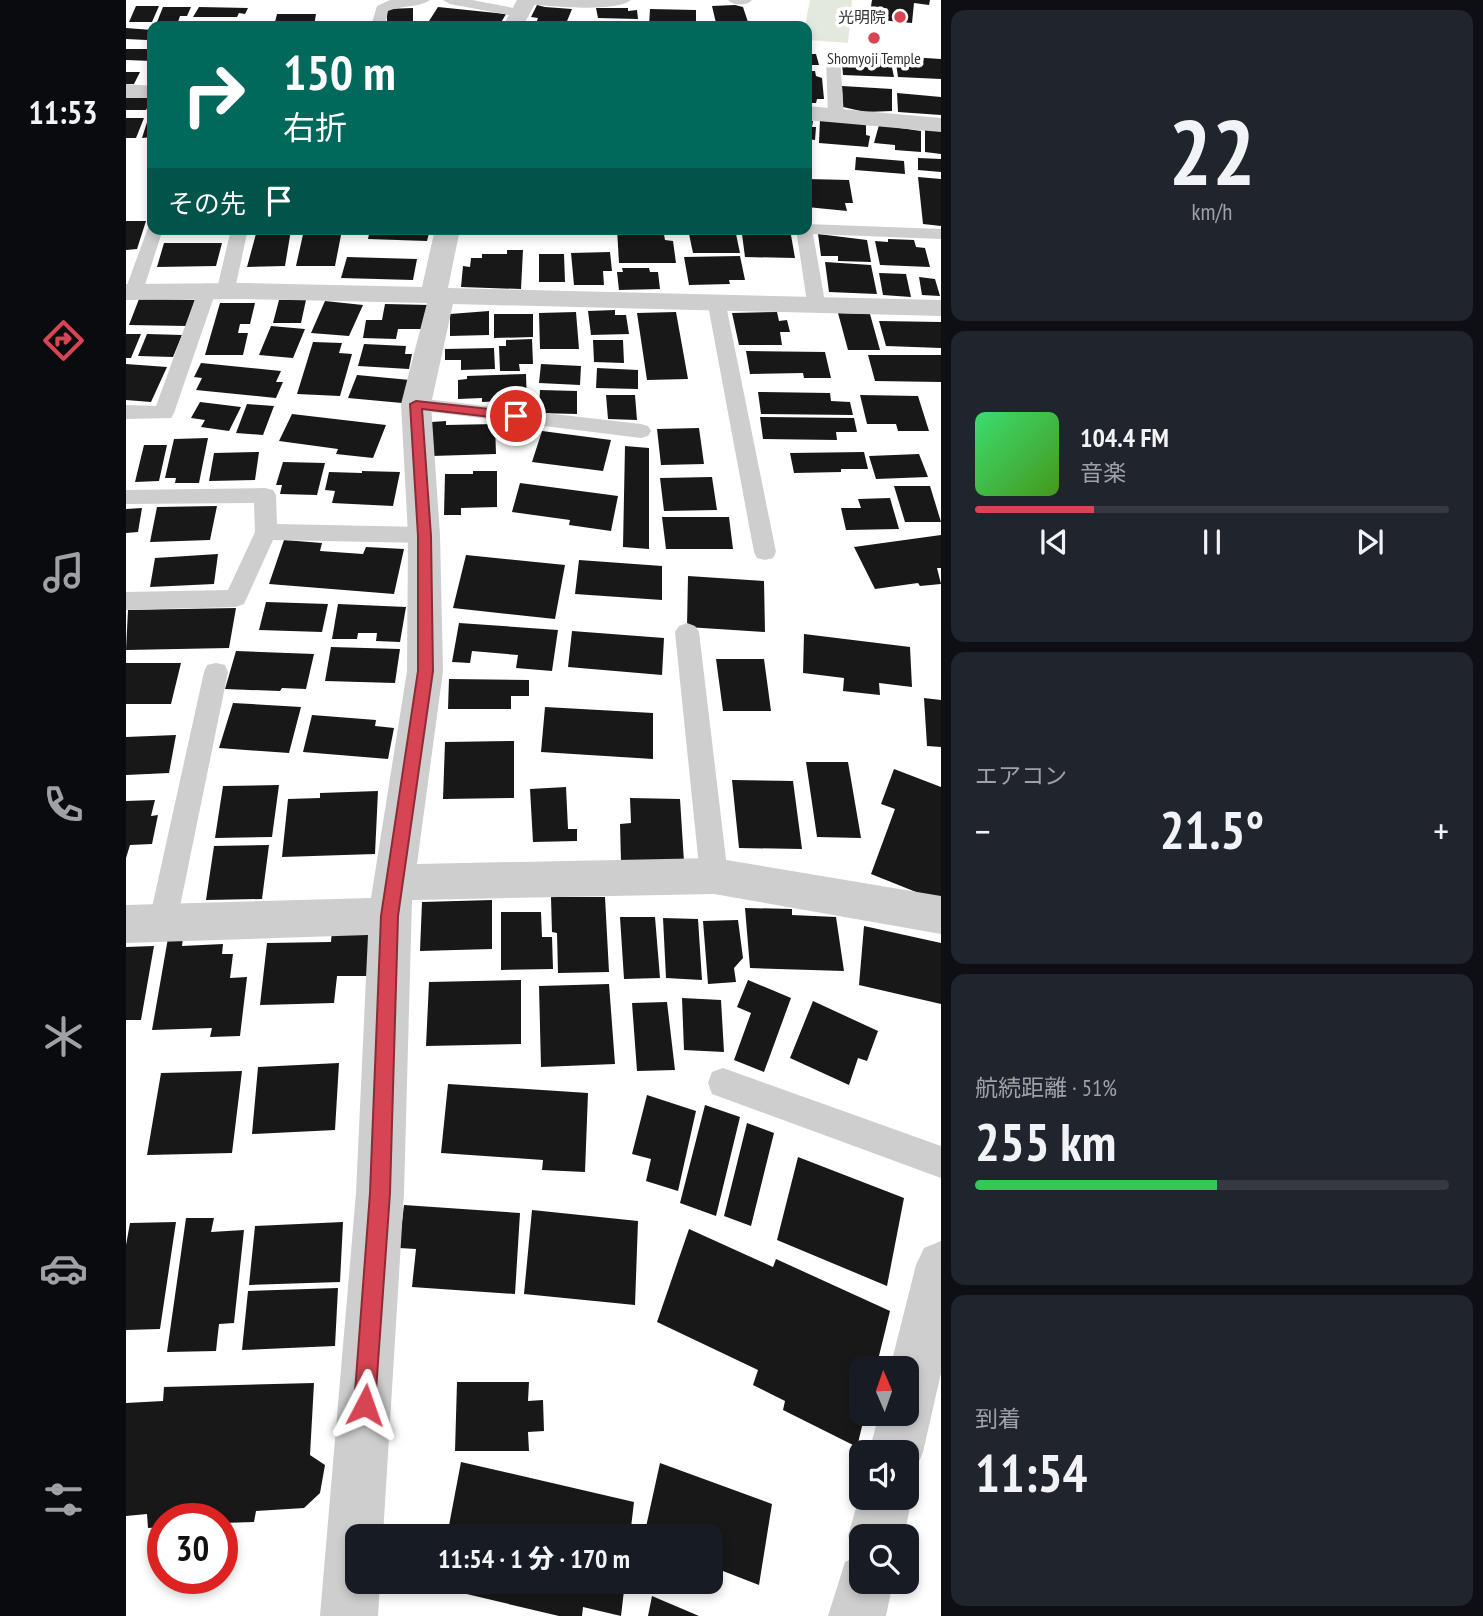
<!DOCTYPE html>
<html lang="ja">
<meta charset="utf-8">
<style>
:root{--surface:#171b24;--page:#20242c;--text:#f1f3f6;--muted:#9ea1a6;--line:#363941;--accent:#d74453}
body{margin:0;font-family:"PT Sans Narrow","Noto Sans JP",sans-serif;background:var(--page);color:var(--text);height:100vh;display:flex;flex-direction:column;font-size:26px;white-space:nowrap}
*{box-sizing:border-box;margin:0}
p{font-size:23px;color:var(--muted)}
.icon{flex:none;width:38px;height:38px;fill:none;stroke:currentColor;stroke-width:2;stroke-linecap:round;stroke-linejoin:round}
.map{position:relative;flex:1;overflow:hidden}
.side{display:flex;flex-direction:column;gap:10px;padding:10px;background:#0d0f14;width:542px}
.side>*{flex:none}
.banner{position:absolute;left:21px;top:21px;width:665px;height:214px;border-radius:14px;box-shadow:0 4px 10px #0003;background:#00695c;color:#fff;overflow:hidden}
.needle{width:46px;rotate:358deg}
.fabs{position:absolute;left:723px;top:1356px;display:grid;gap:14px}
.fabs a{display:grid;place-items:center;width:70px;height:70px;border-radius:14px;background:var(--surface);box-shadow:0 4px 10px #0003;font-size:35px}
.speed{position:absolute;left:21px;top:1503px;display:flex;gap:14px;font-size:35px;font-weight:700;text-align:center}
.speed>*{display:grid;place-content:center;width:91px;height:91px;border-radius:50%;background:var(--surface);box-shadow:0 4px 10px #0003;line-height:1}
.speed .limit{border:10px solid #d22;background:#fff;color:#111}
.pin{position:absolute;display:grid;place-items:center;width:60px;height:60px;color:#fff;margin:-30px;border:4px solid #fff;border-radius:50%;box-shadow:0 2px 7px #0007}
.me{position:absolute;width:77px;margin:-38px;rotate:4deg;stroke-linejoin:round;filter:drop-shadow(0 0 5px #0008)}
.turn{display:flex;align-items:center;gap:24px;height:147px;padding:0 21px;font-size:32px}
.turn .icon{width:91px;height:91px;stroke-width:2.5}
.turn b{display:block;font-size:49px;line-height:60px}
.then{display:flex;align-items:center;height:66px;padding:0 21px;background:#0003;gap:14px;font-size:26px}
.big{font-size:52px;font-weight:800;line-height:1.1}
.side .card{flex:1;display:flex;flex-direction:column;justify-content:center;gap:10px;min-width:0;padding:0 24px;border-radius:14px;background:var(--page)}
.side .dial{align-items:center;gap:0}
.dial b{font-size:91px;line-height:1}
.song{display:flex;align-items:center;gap:21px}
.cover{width:84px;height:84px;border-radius:10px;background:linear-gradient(135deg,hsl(140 70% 55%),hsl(100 70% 35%))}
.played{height:7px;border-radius:4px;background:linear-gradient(90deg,var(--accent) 25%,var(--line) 25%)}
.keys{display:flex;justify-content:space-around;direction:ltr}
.heat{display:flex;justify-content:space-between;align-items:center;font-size:38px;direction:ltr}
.charge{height:10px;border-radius:5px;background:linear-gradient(90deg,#34c759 51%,var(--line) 0)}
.trip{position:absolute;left:219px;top:1524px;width:378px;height:70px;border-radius:14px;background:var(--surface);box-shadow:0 4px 10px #0003;font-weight:800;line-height:70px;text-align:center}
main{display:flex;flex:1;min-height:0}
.tabs{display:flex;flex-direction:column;width:126px;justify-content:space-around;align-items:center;background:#090b0e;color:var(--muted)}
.tabs .icon{width:49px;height:49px}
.tabs .active{color:var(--accent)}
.tabs b{font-size:32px;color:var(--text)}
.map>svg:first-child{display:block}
.green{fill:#e4e9dd}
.building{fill:#181818}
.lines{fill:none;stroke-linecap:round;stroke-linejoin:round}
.lane{fill:#cecece;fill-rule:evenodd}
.street{fill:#cecece;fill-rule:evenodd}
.route{fill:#d74453;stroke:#8c2c36;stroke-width:2}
.poi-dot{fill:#d74453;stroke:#fff;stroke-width:2.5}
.labels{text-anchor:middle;stroke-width:7;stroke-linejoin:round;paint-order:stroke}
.far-poi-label{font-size:16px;fill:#313131;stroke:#fff;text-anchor:end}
</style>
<main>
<nav class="tabs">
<b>11:53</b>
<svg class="icon active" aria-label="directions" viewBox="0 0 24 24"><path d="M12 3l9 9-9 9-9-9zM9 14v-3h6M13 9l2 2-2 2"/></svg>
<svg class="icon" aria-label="music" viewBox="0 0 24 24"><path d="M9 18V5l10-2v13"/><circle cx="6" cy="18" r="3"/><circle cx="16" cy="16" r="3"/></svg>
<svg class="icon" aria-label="phone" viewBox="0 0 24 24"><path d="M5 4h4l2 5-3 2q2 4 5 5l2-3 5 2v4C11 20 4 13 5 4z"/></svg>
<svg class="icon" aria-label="climate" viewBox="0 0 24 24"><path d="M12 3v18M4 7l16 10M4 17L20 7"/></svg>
<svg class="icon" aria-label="car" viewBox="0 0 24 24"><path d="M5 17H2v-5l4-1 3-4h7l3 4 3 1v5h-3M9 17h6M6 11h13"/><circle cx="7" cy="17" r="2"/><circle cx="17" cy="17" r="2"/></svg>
<svg class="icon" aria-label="filters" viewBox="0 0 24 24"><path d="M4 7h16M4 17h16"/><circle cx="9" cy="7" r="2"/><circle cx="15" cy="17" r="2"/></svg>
</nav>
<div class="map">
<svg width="815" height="1616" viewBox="0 0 815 1616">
<rect width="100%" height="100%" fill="#fff"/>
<path class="green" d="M684,0H726L722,43L681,40L679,26Z"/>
<path class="building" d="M746,0H804L803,5L788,3L786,23L743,19Z
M411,5L419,7L446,9L439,26H409L412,18L405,17Z
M609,5L617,7L622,22L590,23L586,6Z
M10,6H33L26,22H3Z
M37,7H65L61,16H54L52,22H31Z
M73,7L122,8L119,14L113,13L111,17H67Z
M312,7L380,14L373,26L303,21Z
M287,8V26H261V9Z
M470,8H502V11L511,10L512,19L472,18Z
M524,9L570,10V26H523Z
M151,14H190L188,26H148Z
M79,21L126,22L124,26H77Z
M461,23H512L513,26H461Z
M0,28L26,30V36H23L21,40L0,39Z
M0,49H26V61L0,60Z
M681,54H690L693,65H681Z
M721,55L764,58L768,77L717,75L716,62H722Z
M769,56L815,59V79L772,77Z
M681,71H689L690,76L696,78L698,99H691L690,103H681Z
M0,72H14L8,84H0Z
M716,86L766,89V111L739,112L717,107Z
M771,93L815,97V115L772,112Z
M0,97L26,98L20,110H0Z
M0,118H18L10,138H0Z
M22,119H26V137L16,138Z
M694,119L740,124V135L744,136L742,147L693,143Z
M681,121H687L686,127H690L689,140L681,139Z
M753,125L795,131V152L769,150V145L748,143Z
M799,129L815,130V154L799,152Z
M730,157L778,161L779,174L729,170Z
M792,158L815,159V172L792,170Z
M792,177L815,179V226L797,224Z
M681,179L723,180L727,203H719L721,211L681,207Z
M0,221H20L11,249L0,250Z
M42,229H99L98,233H40Z
M244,229H304L301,241L242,239Z
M491,229H537L539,240L547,241L550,263H493Z
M131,230H165L159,266L121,267Z
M178,230H216L209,266H170Z
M563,234H610L614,253H567Z
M616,234L665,235L669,258L619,257Z
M692,234L741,240L745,262L712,261V256H695Z
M762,239L788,240L790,247L799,248L804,267L754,265L749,241L762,242Z
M38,243H96L90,266L31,267Z
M381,250H397L395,289L335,287L337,266L344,267L345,258H356V254H381Z
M484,252L486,271H477L478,285H448L445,253Z
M413,254H438L439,282H413Z
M614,256L619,280H603L604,284L563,285L558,257Z
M221,257L291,259L287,280L215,278Z
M699,262L745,265L751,294L703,292Z
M496,268H523L524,272H532L534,289L493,290L491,272H497Z
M753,273L780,274L785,297L757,295Z
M793,277L809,279L814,296L796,295Z
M13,299L69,300L60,326L3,325Z
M153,300H180L175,323H147Z
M199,301L237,305L223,336L185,333Z
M94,303H129L124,324H114L112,333H122L117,355H79Z
M259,304L304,305L301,329H272L270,339L237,338L240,320H256Z
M489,310V315H500L503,334L465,335L462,311Z
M363,311V335L324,336V314Z
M450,312L453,349H414L413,313Z
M550,312L562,379L521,380L511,313Z
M651,312L653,321L661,320L664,332H654L656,345H613L606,313Z
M712,313L744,314L754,350H722Z
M368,314H407V337L368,338Z
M753,321L815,322V348L760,346Z
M145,326L179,329L167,358L133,355Z
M0,334H15L5,358H0Z
M21,334L56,335L47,357L12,356Z
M406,339L407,364H393L394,371H374L373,346H380V340Z
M467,340H497L498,363L468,362Z
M187,342L216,343L213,353L226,354L214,396L171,394Z
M238,344L280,346L279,354H286L283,369L232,366Z
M368,348L369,369L335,370V360H319V349Z
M620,351L699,352L705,378H678L677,373L624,374Z
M742,355H815V382L749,381Z
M75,363L155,371L150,382H157L150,398L70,390L76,378L68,377Z
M0,364L41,367L25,402L0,400Z
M415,364L455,366L454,385L413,383Z
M471,368L512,370V389L470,388Z
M400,374L401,405H377V401L356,402V398L332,399V380L341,379V376Z
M231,375L284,380L276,403L222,398Z
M414,390L451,391V414L413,413Z
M632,392L704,393L705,401L724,402L727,415L635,414Z
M480,395H509L511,420L482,419Z
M734,395L792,396L803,431H772L770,424H741Z
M74,402L115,407L103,431L75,427L79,420L65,418Z
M121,404L148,406L137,435L110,433Z
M166,414L260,425L247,458L210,454L212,449L153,441Z
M634,417L728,418L731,432H710L711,440L637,439Z
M320,421V425L369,424L370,454L306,456V422Z
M573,428L578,464L535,465L531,429Z
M416,431L485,440L477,471L406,462Z
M82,438L73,483H49L50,478H39L48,439Z
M18,445H41L33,481L9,482Z
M499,446L523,448V549L497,547Z
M133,452L129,480L83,481L88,453Z
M738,452L742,469H715V472L668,473L664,453Z
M793,454L802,477L750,479L743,456Z
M157,462L199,463L191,495L154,494L156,485H150Z
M236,471L274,472L267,506L206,503L209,491L199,490L203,472L236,473Z
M347,471H371V507L335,508V515H318L319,474H347Z
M586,477L591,510L538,511L534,478Z
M394,483L492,496L485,531L443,525L444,520L386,512Z
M768,486H804L815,522H779Z
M764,498L773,529L720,530L715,508H735L732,499Z
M91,506L84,540L24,542L31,507Z
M16,508L12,532L0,533V509Z
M536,517H603L607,549H540Z
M815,535V568H811L815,584L794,586L792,583L749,589L728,547Z
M158,540L196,543L194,551L237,554L240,547L278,549L268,594L143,584Z
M92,554L88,584L24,587L29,558Z
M340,555L439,565L429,619L327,608Z
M453,560L536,566V600L449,594Z
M562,576L638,581L639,632L561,627Z
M140,602L202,604L196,632L133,630Z
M212,604L280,607L274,642L250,641L251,633H232L231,639H206Z
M110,608L103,648L0,650L2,610Z
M333,623L432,630L426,671L390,668L392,655L346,651L344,663L326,662Z
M446,631L538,638L536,675L442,667Z
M678,634L784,647L786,687L753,683L754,695L717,691L718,678L677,673Z
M205,647L274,649L269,683L199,681Z
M110,651L188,654L180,689L156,688L154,691L99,689Z
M590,659H638L645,711H597Z
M0,663H55L45,704H0Z
M323,679L403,680V696H385V709H322Z
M798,698L815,700V747L801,746Z
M107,703L175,707L163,753L93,748Z
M419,707L527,713V759L415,752Z
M186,715L250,720L249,726L268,728L262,759L177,752Z
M50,735L43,773L0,775V737Z
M388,741V798L317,799L319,742Z
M680,762H722L735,838L691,837Z
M768,769L815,787V902L745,874L769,809L755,804Z
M606,780L667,781L676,849L613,848Z
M153,785L146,837L89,838L97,786Z
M440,787L442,829H451V841L407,842L404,789Z
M252,791L249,854L156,857L162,799L194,798V793Z
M504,798L554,799L558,862L495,861L494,824L505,823Z
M29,800L25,816L32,815L26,844L4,845L0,858V801Z
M143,845L136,899L80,900L88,846Z
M425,897H479L483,972L432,973L431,933L426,932Z
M366,900V949L294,951L296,902Z
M619,908L666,909V915L710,917L718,971L624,968Z
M375,912H415L416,937H426L427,969L375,970Z
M494,917H529L534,978L498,979Z
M537,918L572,919L576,980L540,978Z
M612,920L617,958L608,968L610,982L582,984L577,921Z
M738,926L815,943V1004L733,985Z
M247,929L244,976H211L208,1003L134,1005L141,943L205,942L206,930Z
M42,938H57L56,946L97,944L96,954H107L104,978L121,977L114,1036L84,1037L86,1028L26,1030Z
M28,946L15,1020H0V947Z
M395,980V1044L300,1046L303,982Z
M622,980L665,998L638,1072L608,1060L625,1013L611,1007Z
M483,984L489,1064L415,1067L413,986Z
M556,998L595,1000L598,1052L558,1050Z
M687,1001L752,1031L741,1061L732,1058L723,1085L664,1058Z
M541,1002L549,1070L511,1071L506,1003Z
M213,1063L209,1130L126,1134L132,1067Z
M116,1071L106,1153L21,1155L35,1073Z
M322,1084L462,1093L459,1172L416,1170L417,1160L315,1153Z
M521,1095L570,1111L552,1191L520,1181L525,1159L506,1154Z
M579,1105L614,1117L590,1216L554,1203Z
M621,1123L648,1133L625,1226L598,1216Z
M672,1157L778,1198L761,1286L651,1240Z
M278,1205L394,1213L389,1294L286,1287L290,1249L273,1248Z
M406,1210L512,1221L509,1305L398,1294Z
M60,1218H88L85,1232L118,1230L108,1323L93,1324L90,1351L41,1352Z
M50,1222L34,1329L0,1330V1245L4,1223Z
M217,1222L214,1282L123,1285L129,1226Z
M563,1229L647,1267L650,1259L764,1311L750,1368H735V1414H739L731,1447L657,1410L659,1401L627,1385L632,1370L531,1322Z
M212,1288L209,1346L116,1350L122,1291Z
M331,1382H403L402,1401L417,1400L418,1431L402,1432L403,1451H329Z
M188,1383L184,1455L199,1465L194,1493L178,1508L130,1511L128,1522L96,1523V1519H37V1527L22,1528L21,1514L0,1516V1403L37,1401L38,1387Z
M335,1462L508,1502L504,1536H321Z
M534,1463L646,1504L633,1585L584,1566V1536H518Z
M312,1582H499L495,1616L457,1607L456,1616H433L311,1587Z
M526,1596L573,1616H522Z"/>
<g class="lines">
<path class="lane" d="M264,0H304C293,8 275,5 262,11L259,26H245L251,6Z
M317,0H346L393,9L400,13L393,17L324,4Z
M394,0H505C489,13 423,6 401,4Z
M602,0H626C621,6 607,6 602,0Z
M707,52L714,56L718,116L710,121L702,116L700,56Z
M681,224L815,229V239L687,234L699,302L690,307L681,302L670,229H681Z
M23,225H26V229H37L17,291L8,296L2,295L0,288Z
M105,229H122L109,289L100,294L91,289Z
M82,283L91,288L48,413L45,418L0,419V405L30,406L73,288Z
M590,295L599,300L650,552L647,558L639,560L631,558L628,552L581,300Z
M290,398L515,424L522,426L525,431L522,436L515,438L283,409L280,404L283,399Z
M139,488L147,490L150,495L151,524L298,527L306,529L309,535L306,541L298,543L147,540L118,604L110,607L0,610V592L102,590L129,532L128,503L0,504V490Z
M561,623L569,626L573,632L602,876L598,885L588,888L578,885L574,876L549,632L553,626Z
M90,663L99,665L102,672L51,921L47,930L37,934L27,930L23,921L78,672L81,665Z
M597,1068L815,1146V1178L586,1094L582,1083L586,1072Z"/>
<path class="street" d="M391,0H411L397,26H377Z
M0,84L26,86V98H0Z
M681,106L815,118V132L681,120Z
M309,229H334L322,288L815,300V316L327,304L305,404L314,535L317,671L291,864L588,858L815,896V934L588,894L286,900L278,1193L257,1536H231V1582H254L252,1616H194L230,1193L242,935L0,943V905L245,898L281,671L282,535L275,404L301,303L119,299L0,300V284L119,283L296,287Z
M815,1241V1373L797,1452L789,1471L780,1474V1452H743L753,1414H780V1368H764L790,1265L798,1248Z
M780,1484L786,1498L778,1536H735V1582H767L760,1616H702L719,1562L732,1556L722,1536L735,1490V1498H780Z"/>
</g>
<path class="route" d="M290,401L390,412L396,416L390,420L296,409L305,536L307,671L272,916L264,1193L249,1405L246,1412L239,1415L231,1412L228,1405L244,1193L255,916L292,671V536L284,404Z"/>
<g class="poi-dot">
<circle cx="774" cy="17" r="7"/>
<circle cx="748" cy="38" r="7"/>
</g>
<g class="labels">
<g class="far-poi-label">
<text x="760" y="23">光明院</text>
<text x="748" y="64" text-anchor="middle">Shomyoji Temple</text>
</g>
</g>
</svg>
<div class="fabs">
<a><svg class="needle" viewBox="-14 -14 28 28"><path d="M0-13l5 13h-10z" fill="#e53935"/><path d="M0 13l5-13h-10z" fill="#9ea1a6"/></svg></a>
<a><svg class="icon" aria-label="sound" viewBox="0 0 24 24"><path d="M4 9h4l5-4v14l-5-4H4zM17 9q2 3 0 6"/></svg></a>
<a><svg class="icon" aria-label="search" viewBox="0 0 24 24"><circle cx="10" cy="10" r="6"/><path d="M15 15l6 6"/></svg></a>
</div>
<div class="speed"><div class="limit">30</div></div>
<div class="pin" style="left:390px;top:416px;background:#d93025"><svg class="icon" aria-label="arrive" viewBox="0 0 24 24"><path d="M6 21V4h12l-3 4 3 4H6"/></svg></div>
<svg class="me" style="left:239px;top:1405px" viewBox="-20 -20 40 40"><path d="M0-17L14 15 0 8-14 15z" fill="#d74453" stroke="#fff" stroke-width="4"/></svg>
<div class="trip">11:54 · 1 分 · 170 m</div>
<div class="banner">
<div class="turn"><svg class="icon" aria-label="right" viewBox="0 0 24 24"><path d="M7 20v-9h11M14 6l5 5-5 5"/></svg><div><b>150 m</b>右折</div></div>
<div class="then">その先<svg class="icon" aria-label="arrive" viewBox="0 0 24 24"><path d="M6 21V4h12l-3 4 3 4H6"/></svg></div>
</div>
</div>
<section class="side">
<div class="card dial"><b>22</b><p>km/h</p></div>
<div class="card">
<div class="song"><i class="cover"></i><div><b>104.4 FM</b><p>音楽</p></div></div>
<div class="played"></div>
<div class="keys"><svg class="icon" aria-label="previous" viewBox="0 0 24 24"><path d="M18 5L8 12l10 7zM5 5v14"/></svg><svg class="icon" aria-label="pause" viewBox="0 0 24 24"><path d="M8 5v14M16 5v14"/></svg><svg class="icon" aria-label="next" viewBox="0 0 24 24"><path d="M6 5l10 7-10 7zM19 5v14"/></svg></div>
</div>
<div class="card"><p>エアコン</p>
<div class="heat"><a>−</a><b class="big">21.5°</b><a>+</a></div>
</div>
<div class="card"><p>航続距離 · 51%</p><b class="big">255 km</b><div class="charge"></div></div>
<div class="card"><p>到着</p><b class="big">11:54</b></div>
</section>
</main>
